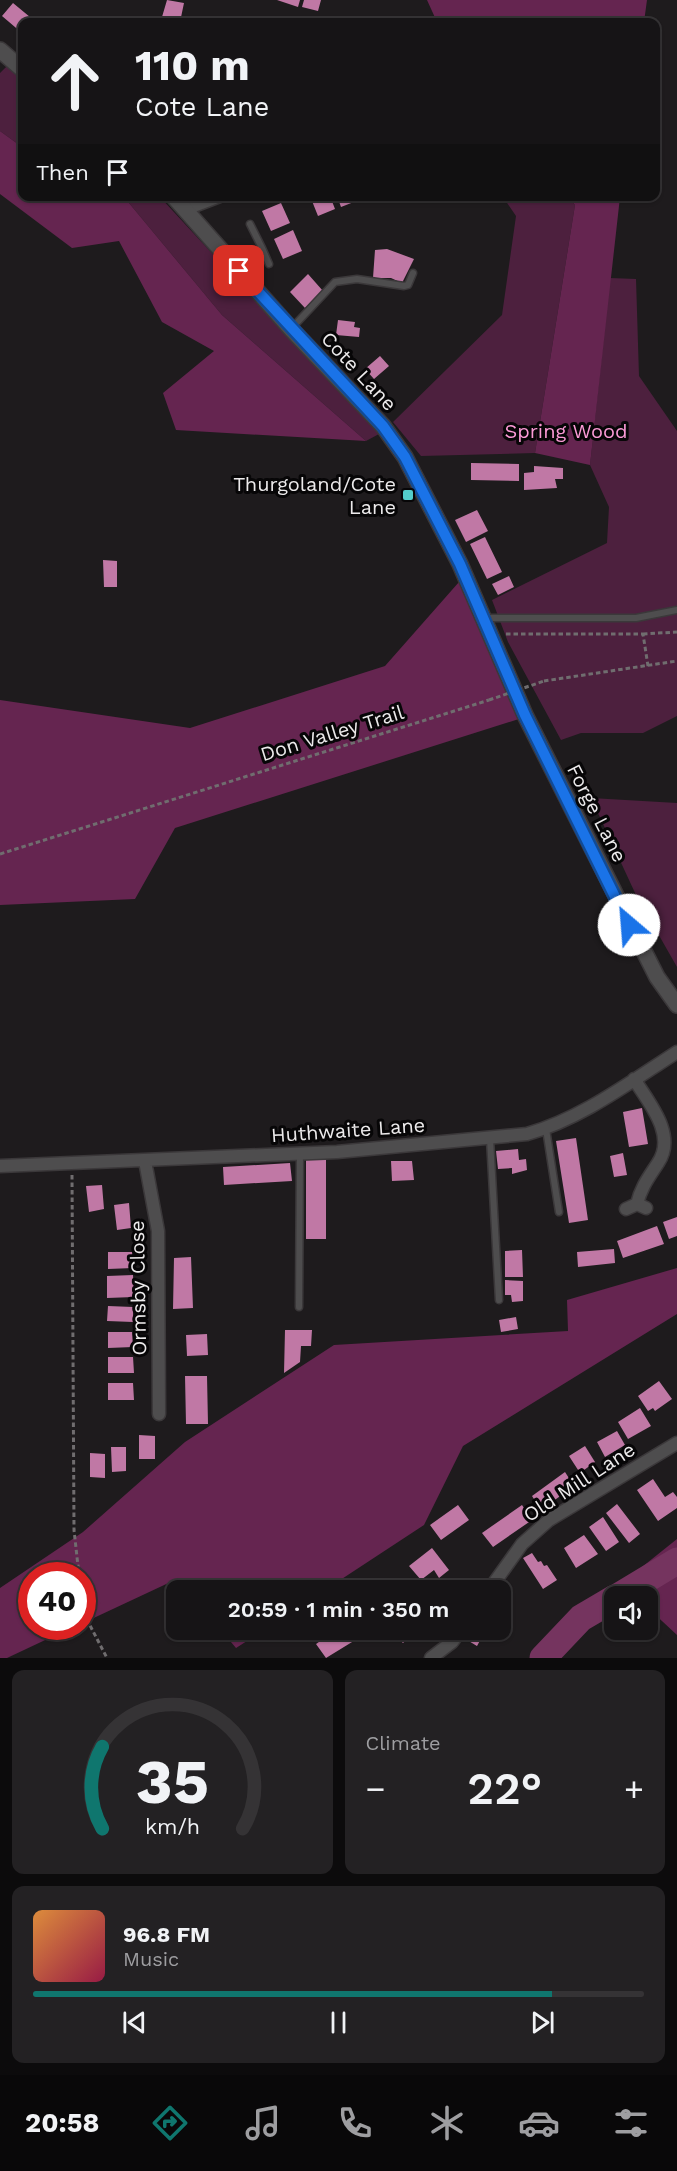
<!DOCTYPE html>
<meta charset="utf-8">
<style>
:root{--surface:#161416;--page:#232123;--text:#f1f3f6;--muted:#9e9ea1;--line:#353335;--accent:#0f766e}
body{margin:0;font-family:"Work Sans",sans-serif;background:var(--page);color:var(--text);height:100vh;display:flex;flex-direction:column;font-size:22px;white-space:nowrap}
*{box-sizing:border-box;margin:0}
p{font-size:20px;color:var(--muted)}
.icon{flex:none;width:33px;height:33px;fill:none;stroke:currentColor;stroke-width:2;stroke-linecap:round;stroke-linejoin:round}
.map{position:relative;height:1658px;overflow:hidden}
.sheet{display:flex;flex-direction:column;gap:12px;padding:12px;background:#0c0b0c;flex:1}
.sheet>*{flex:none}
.banner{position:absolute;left:18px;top:18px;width:642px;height:183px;border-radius:12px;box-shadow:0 2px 4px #0004,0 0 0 2px var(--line);background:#161416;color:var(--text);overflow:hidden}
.controls{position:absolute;left:604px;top:1586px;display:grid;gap:12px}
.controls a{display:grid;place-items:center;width:54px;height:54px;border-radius:12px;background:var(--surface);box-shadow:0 2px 4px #0004,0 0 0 2px var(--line);font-size:30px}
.speed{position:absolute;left:18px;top:1562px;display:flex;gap:12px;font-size:30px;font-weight:700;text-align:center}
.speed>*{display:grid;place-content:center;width:78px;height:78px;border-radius:50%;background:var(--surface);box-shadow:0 2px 4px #0004,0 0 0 2px var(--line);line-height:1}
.speed .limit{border:9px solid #d22;background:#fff;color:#111}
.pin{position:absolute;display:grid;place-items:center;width:51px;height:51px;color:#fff;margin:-26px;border-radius:12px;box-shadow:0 3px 9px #0006}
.me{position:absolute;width:66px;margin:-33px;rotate:333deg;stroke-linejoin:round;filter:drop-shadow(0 0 4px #0008)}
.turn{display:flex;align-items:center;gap:21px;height:126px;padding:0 18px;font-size:27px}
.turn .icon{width:78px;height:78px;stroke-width:2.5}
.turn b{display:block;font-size:42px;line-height:51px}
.then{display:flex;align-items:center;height:57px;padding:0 18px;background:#0003;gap:12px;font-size:22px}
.big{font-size:45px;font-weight:600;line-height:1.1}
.sheet .tile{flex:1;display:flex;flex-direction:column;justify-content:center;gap:9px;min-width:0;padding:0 21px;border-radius:12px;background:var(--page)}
.sheet .dial{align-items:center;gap:0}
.dial svg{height:156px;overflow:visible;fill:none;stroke:var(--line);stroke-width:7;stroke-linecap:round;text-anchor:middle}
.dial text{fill:var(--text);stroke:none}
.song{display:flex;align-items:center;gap:18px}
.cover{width:72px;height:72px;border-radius:9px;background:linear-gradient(135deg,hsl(30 70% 55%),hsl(340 70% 35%))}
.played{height:6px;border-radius:3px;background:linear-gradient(90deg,var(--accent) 85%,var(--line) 85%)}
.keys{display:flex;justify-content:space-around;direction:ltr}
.heat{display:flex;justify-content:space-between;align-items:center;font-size:33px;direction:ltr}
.sheet .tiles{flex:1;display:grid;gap:12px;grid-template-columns:1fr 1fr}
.tile:last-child{grid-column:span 2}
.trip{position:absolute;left:166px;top:1580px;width:345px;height:60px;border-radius:12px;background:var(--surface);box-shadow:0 2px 4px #0004,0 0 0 2px var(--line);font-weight:600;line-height:60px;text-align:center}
.tab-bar{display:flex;height:96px;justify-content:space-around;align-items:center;background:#090809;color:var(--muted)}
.tab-bar .icon{width:42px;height:42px}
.tab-bar .current{color:var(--accent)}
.tab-bar b{font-size:27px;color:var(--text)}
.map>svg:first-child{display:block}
.green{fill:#4d203e}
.forest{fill:#652550}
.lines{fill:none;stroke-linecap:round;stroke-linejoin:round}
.river{stroke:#75345f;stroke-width:27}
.building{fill:#c078a5}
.service-casing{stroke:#3b383a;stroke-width:9}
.minor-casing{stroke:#3b383a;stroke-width:15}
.tertiary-casing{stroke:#3b383a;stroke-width:18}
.path{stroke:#706d6f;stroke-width:3;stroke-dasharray:4.5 3;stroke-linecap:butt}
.service{stroke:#4e4d4e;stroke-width:6}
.minor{stroke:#4e4d4e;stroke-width:12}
.tertiary{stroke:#4e4d4e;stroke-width:15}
.path-bridge{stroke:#706d6f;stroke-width:3;stroke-dasharray:4.5 3;stroke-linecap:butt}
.route-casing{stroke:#114b97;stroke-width:15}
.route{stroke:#1a73e8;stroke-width:10}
.poi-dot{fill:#53cdca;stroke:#070607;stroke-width:2}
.labels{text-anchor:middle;stroke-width:6;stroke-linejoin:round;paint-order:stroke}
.street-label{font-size:20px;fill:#eceaeb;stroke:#070607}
.park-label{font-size:20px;fill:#fc9ad7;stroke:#070607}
.poi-label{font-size:20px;fill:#eceaeb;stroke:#070607;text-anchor:end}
</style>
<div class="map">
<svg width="677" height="1658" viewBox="0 0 677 1658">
<rect width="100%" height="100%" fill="#1e1b1d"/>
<path class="green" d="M7,66L22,79V147L0,131V73Z
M124,197H160L379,434L366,441L222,315Z
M503,197H568L575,205L535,453L421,456L393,422L502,315L516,216Z
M610,278L636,279L639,376L677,431V716L643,733H581L561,740L508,642L492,600L607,543L609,507L590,465Z
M591,798L677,803V967L636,895Z"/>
<path class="forest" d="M427,0H647L644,22H437Z
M0,131L22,147V196L124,197L222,315L366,441L176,430L163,393L214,351L162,322L119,241L72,248L0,194Z
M568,197H620L590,465L535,453L575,205Z
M459,582L522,718L175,828L135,899L0,905V700L190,728L385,666Z
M677,1268V1314L463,1446L424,1525L325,1590H187L177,1579L83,1623L82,1575H32V1626H75L7,1658H0V1588L83,1532L185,1442L334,1345L568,1331L567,1300Z
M677,1539V1635L648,1608V1596H635L622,1583Z
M220,1629H266L236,1648Z"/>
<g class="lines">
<path class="river" d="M619,1596L677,1561
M543,1658L581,1618L615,1598"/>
</g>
<path class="building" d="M167,0L184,3L180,22L162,17Z
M277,0H300L298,7Z
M304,0H321L318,11L302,7Z
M13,3L36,22H22V33L2,16Z
M310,196H330L335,209L318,216Z
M337,196H358L359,200L341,207Z
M281,203L290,223L271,231L262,211Z
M293,230L302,251L283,259L274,239Z
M387,249L414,259L402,283L391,278H373L375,250Z
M308,274L323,291L305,308L290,292Z
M338,320L355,322L354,327L360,328L359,337L336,335Z
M380,356L389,366L374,379L365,369Z
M471,463L519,464V481L471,480Z
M534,466L563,468V479H555L557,488L524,490V473L534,472Z
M477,510L488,531L466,542L455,520Z
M485,537L502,572L487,579L470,544Z
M103,560L117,561V587H104Z
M509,576L514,587L498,595L492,584Z
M642,1108L648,1144L629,1147L623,1112Z
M576,1138L588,1220L569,1223L556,1141Z
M518,1149L519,1160L526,1159L527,1170L512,1174V1168L498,1169L496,1151Z
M623,1153L627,1175L614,1177L610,1156Z
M326,1158V1239H306V1159Z
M391,1161H412L414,1180L392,1181Z
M290,1163L292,1181L224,1185L223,1167Z
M102,1185L104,1209L89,1212L86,1186Z
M129,1203L131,1228L117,1230L114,1205Z
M677,1217V1236L669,1239L663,1222Z
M657,1226L664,1244L623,1258L617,1241Z
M614,1249L615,1263L578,1267L577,1252Z
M522,1250L523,1277H505V1251Z
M108,1252H132L133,1268L108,1269Z
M191,1257L193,1308L173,1309L174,1258Z
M133,1275L134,1297L107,1298V1276Z
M505,1280L523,1281V1301L512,1302L511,1295H505Z
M108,1306L133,1307V1322L107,1321Z
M516,1317L518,1329L501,1332L499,1320Z
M285,1330H312L311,1346H301L300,1362L284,1373Z
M108,1332H132L133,1347L108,1348Z
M207,1334L208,1355L187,1356L186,1335Z
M108,1357H133L134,1373H108Z
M185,1376H207L208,1424H186Z
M659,1381L672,1399L655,1411L653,1408L648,1411L638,1396Z
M108,1383H133L134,1400H108Z
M640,1408L651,1426L628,1439L618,1422Z
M617,1431L625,1445L605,1457L597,1442Z
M139,1435L155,1436V1459H139Z
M585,1446L595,1462L580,1473L569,1456Z
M111,1447H126V1471L112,1472Z
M90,1453L105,1454V1478L90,1477Z
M565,1472L574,1486L541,1510L532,1496Z
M653,1479L665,1497L673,1492L677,1497V1508L658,1521L637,1490Z
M617,1504L640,1534L629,1543L606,1513Z
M458,1505L469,1520L441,1540L430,1525Z
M522,1505L532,1520L493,1547L482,1533Z
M603,1517L619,1542L606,1551L589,1527Z
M584,1535L598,1554L576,1568L564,1548Z
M432,1548L449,1570L439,1578L434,1570L421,1580L409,1566Z
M532,1553L538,1562L541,1561L544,1566L547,1565L557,1580L543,1589L523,1558Z
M501,1598L511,1605L501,1619Z
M338,1629L370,1631L326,1658L316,1644Z
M392,1629H417L403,1643L391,1631Z
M473,1630L482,1637L477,1646L467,1640Z"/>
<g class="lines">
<defs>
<path id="service" d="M262,248L269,264
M239,270L262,248L250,224
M291,329L335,282L357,279L404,286L408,285L413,273
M485,618H636L677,610
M546,1129L559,1212
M490,1139L499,1300
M299,1307L300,1154"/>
<path id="minor" d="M186,209L220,196
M634,1079C649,1103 677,1135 658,1163C649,1177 641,1187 637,1204
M145,1161L158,1231L159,1414
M0,1166L337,1152L527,1134C581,1119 630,1082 677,1052
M626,1209L637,1204L646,1208
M489,1590L522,1544L549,1520L677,1443
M431,1658L452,1642L462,1629"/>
<path id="tertiary" d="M0,50L22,69
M173,196L291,329L383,426L405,457L460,564L525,715L657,977L677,1005"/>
</defs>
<use href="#service" class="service-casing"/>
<use href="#minor" class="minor-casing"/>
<use href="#tertiary" class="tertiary-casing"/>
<path class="path" d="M506,634H643L648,666
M643,634L677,632
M544,681L677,661
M0,854L489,700
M72,1175L74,1530L79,1575
M82,1605L84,1614L107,1658"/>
<use href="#service" class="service"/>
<use href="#minor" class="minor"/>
<use href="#tertiary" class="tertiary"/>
<path class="path-bridge" d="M489,700L544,681"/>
</g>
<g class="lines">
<defs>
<path id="route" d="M239,271L383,426L405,457L460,564L525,715L629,925"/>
</defs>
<use href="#route" class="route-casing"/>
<use href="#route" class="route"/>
</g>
<rect class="poi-dot" x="402" y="489" width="12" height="12" rx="3"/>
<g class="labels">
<g class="street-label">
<text transform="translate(359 371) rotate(47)" y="7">Cote Lane</text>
<text transform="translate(332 733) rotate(-17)" y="7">Don Valley Trail</text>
<text transform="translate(597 813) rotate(63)" y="7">Forge Lane</text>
<text transform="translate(348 1130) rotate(-4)" y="7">Huthwaite Lane</text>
<text transform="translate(138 1288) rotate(-91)" y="7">Ormsby Close</text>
<text transform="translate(579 1482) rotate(-33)" y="7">Old Mill Lane</text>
</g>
<g class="park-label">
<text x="566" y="438">Spring Wood</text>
</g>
<g class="poi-label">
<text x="396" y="491">Thurgoland/Cote<tspan x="396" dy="23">Lane</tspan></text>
</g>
</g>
</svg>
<div class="controls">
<a><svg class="icon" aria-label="sound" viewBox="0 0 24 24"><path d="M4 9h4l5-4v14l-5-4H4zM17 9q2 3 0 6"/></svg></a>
</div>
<div class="speed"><div class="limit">40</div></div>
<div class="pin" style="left:239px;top:271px;background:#d93025"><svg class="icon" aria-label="arrive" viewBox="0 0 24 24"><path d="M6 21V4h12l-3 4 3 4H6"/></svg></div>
<svg class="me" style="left:629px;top:925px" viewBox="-20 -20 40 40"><circle r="19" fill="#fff"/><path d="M0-13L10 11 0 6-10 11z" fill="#1a73e8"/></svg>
<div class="trip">20:59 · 1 min · 350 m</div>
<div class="banner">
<div class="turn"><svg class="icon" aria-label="ahead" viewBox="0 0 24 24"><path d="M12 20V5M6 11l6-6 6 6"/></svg><div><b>110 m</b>Cote Lane</div></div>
<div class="then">Then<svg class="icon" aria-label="arrive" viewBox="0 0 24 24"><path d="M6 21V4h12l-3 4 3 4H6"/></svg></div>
</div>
</div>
<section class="sheet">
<div class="tiles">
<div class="tile dial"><svg viewBox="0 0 100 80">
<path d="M14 69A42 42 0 1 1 86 69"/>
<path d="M14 69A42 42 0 0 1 14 27" stroke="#0f766e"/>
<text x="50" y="56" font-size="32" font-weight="700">35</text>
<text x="50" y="72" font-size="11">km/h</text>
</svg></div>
<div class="tile"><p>Climate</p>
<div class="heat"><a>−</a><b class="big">22°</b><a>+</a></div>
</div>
<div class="tile">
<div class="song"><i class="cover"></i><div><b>96.8 FM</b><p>Music</p></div></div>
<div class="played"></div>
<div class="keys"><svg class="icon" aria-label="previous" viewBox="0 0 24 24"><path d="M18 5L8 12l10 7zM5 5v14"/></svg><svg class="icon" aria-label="pause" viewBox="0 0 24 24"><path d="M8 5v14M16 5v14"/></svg><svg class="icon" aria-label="next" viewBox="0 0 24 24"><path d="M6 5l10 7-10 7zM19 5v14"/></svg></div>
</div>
</div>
</section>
<nav class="tab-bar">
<b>20:58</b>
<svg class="icon current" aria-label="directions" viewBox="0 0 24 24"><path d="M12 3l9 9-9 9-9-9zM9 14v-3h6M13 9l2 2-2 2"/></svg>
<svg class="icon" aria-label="music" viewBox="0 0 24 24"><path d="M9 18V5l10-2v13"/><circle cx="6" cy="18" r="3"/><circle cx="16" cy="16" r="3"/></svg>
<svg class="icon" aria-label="phone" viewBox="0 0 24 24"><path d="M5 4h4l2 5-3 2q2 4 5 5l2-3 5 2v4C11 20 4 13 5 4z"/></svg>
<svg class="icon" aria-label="climate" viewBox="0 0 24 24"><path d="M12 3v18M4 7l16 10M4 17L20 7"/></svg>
<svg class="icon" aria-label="car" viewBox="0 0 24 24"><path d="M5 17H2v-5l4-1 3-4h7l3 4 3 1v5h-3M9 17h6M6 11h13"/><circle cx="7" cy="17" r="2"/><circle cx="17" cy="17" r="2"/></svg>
<svg class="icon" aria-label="filters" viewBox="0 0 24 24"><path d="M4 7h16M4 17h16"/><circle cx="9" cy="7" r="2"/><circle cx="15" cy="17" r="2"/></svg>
</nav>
